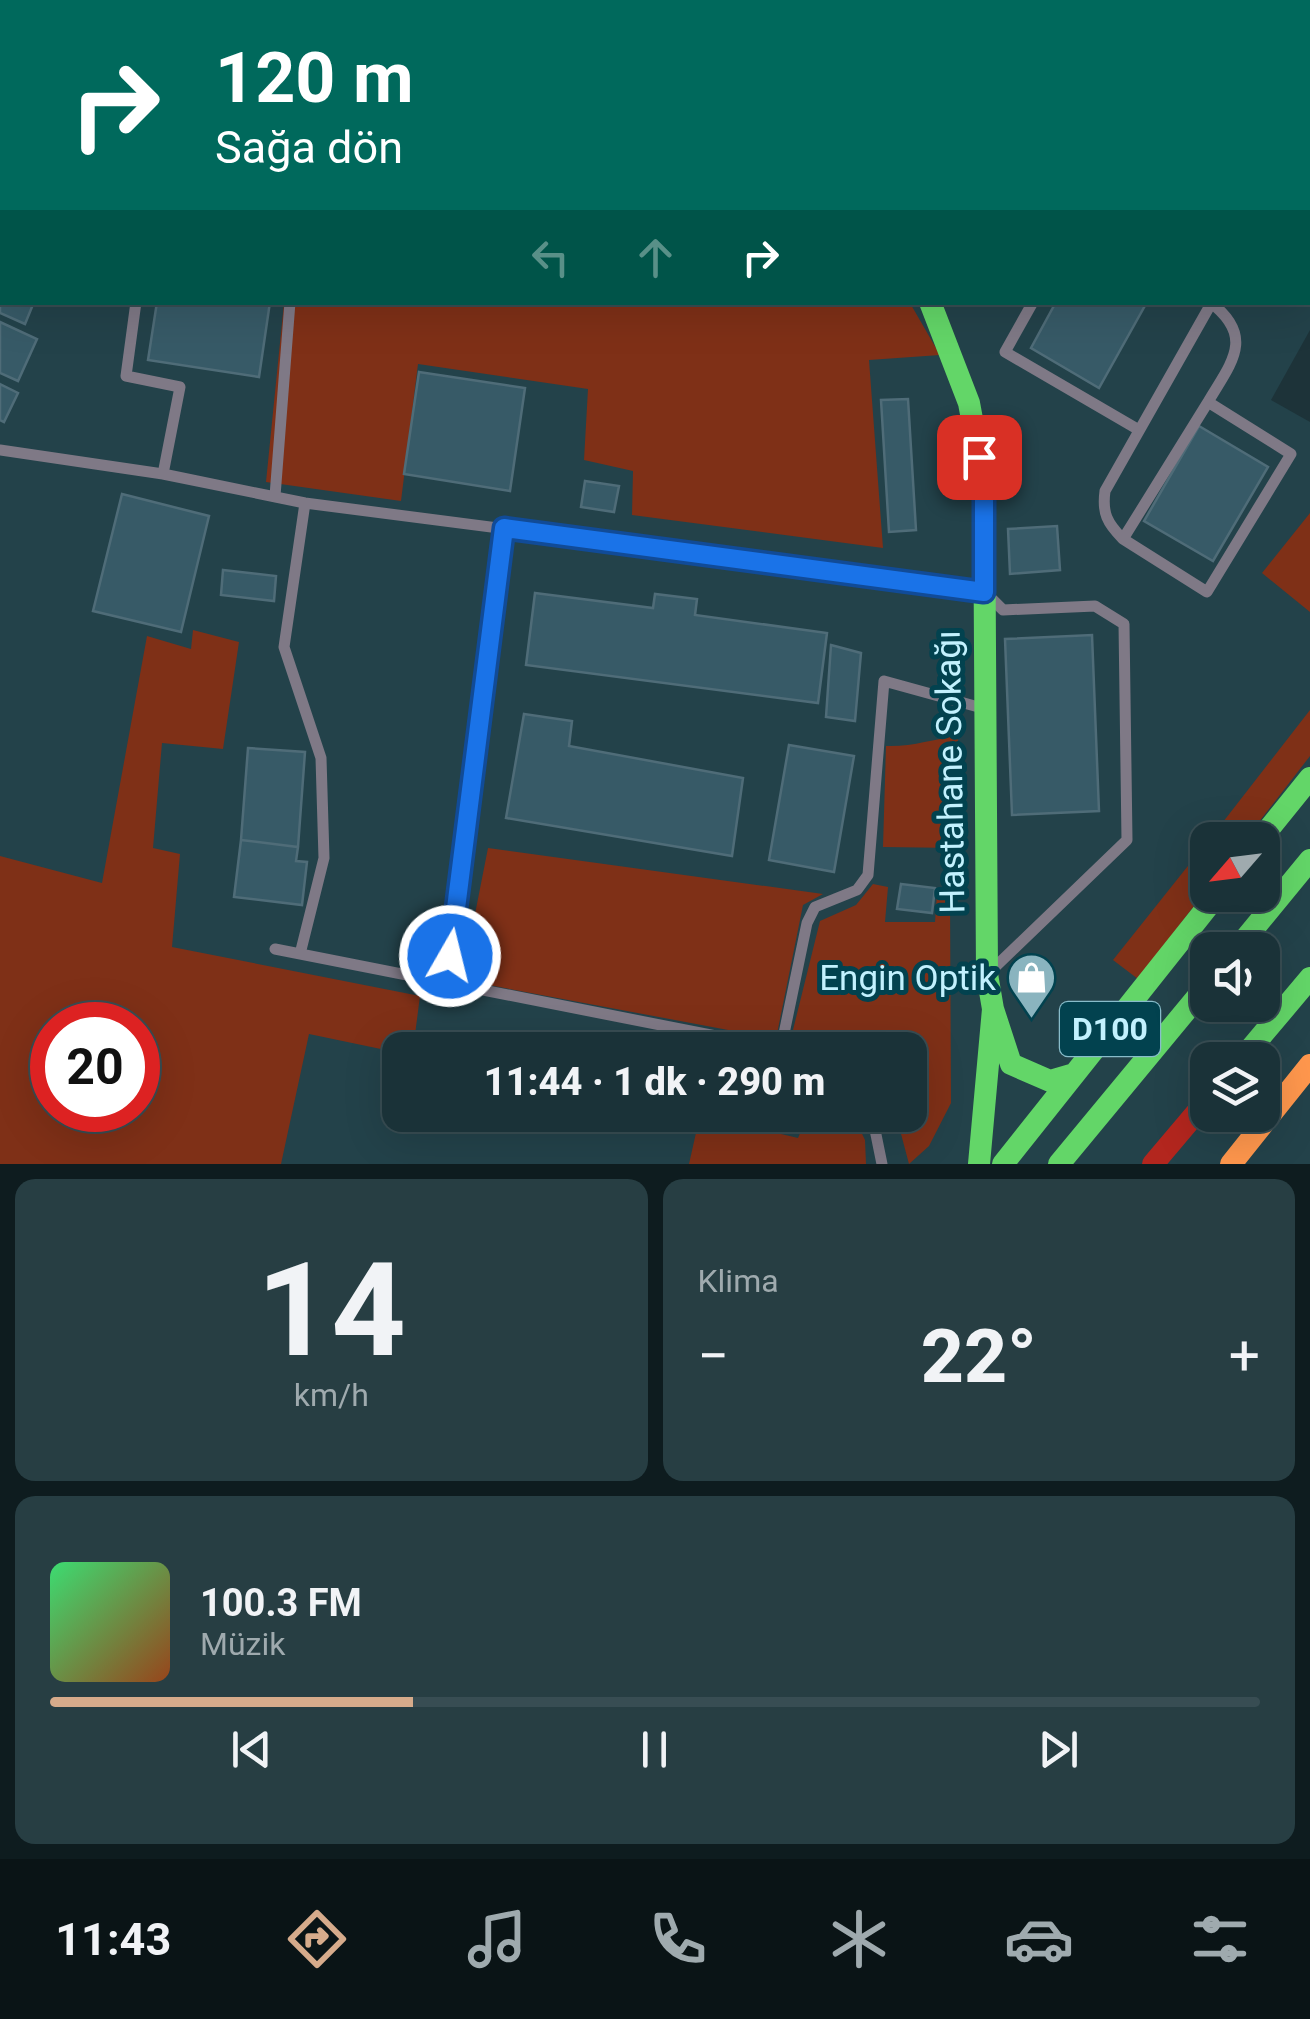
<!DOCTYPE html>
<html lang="tr">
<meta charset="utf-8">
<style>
:root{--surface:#1a3238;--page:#273e43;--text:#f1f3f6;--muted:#9faaae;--line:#384d53;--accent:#d6ab8b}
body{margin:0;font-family:Roboto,sans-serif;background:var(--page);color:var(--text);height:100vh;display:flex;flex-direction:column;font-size:38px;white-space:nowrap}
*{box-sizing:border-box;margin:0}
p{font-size:32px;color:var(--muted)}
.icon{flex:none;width:55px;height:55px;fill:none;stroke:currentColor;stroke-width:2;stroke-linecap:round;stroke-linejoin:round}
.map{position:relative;height:1164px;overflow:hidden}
.details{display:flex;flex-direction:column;gap:15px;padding:15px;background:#0e1c1f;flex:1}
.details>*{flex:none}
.hud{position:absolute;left:0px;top:0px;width:1310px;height:305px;box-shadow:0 10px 40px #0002,0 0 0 2px var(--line);background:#00695c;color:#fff;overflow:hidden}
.needle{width:65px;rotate:242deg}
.buttons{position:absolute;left:1190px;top:822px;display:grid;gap:20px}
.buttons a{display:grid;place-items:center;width:90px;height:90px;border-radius:20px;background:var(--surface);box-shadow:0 10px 40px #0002,0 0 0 2px var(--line);font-size:50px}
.speed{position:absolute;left:30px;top:1002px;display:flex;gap:20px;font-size:50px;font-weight:700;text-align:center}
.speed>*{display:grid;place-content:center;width:130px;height:130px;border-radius:50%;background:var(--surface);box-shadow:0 10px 40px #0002,0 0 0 2px var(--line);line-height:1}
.speed .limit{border:15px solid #d22;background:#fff;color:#111}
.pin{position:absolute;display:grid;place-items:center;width:85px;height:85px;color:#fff;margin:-42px;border-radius:20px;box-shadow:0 5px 15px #0006}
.me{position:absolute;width:110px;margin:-55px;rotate:8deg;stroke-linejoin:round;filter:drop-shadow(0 0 8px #0008)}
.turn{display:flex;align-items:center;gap:35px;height:210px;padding:0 50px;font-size:45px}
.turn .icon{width:130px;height:130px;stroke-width:2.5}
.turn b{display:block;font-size:70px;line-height:85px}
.lanes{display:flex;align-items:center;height:95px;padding:0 50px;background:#0003;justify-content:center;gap:50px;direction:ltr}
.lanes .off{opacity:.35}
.big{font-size:75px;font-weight:800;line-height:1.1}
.details .widget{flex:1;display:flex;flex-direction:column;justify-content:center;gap:15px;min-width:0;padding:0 35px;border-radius:20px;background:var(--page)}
.details .dial{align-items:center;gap:0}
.dial b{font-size:130px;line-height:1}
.song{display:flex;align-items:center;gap:30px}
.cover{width:120px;height:120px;border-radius:15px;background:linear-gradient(135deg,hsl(140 70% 55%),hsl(20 70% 35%))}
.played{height:10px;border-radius:5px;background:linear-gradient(90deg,var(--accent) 30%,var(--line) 30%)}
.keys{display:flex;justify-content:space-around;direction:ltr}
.heat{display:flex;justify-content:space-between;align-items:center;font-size:55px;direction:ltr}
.details .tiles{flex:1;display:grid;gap:15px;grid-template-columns:1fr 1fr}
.widget:last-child{grid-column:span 2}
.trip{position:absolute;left:382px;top:1032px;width:545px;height:100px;border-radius:20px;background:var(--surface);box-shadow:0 10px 40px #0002,0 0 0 2px var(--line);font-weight:800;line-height:100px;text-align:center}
.tabs{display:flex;height:160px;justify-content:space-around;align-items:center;background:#0a1416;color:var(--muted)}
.tabs .icon{width:70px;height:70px}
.tabs .active{color:var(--accent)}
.tabs b{font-size:45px;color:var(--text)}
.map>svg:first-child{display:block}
.green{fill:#7f3017;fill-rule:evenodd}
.water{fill:#1d3339}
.building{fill:#375a67;stroke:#4f6c78;stroke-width:2.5}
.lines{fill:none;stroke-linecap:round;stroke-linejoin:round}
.lane{stroke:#7f7986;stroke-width:11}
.fast{stroke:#63d668;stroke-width:22}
.slow{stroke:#ff974d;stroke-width:22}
.jam{stroke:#b3261e;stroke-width:22}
.route-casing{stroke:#114b97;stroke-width:25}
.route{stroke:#1a73e8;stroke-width:18}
.labels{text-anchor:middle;stroke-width:10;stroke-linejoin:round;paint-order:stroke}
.shield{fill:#02424f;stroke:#88bcca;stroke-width:2.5}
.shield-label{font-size:32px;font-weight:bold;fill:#c2f1fe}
.street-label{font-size:35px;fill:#c2f1fe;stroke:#02424f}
.poi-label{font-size:35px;fill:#c2f1fe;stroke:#02424f;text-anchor:end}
</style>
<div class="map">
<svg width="1310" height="1164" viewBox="0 0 1310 1164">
<rect width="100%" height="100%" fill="#23424a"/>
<path class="green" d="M284,303H910L940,355L869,360L883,548L632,515L633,471L584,460L588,389L418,364L401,501L266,482Z
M1310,513V612L1262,573Z
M193,630L239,642L223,749L162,743L153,848L180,854L172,947L420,996L413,1050L400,1053L309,1034L281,1164H0V856L102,883L147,636L191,649ZM52,1025H138V1110H52Z
M1310,710V756L1245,840H1209Z
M958,736L957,848L883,847L886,746C912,747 933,739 958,736Z
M1207,842V889L1138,979L1113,960Z
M488,848L823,894L803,905L776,1039L462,980Z
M873,884L888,887L885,922H935L937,894H950L951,1103L929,1146L909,1164L896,1115H910V1050H826L791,1038L820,921L856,905Z
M700,1115L798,1138L808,1115H853L865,1140L866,1164H689Z"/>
<path class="water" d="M1310,330V422L1271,400Z"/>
<path class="building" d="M0,0H169L2,2V51Z
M0,283L2,302H34L25,324L0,313Z
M157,302H270L259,377L148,360Z
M1056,302H1147L1099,388L1031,348Z
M0,322L37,339L18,381L0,373Z
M419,372L525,388L510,491L404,474Z
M0,384L18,393L4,422L0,420Z
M908,399L916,530L889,532L881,400Z
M1199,426L1268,467L1213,561L1144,521Z
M585,481L619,486L614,512L581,507Z
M122,494L209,516L181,632L93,611Z
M1057,526L1060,570L1010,574L1008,529Z
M223,570L276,576L274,601L221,595Z
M535,593L653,608L655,594L697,599L695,615L827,633L818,703L526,665Z
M1092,635L1099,811L1012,815L1005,639Z
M831,645L861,653L855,721L826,717Z
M524,714L572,721L569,746L743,778L732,856L506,818Z
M789,745L854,756L834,872L769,860Z
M248,748L305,752L298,847L241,840Z
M241,840L298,847L296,861L307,862L302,905L234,897Z
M901,884L935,888L932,913L897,909Z"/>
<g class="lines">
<path class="lane" d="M308,0L316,2
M1119,0L1124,2
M1218,0L1223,2
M963,2L965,0
M1144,2L1145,0
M1308,115H1310
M1308,137L1310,133
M0,185L2,179
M136,302L126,376L180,387L163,474
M1033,302L1005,352L1139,430
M1208,402L1291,454L1207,592L1123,539Z
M1208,402C1231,363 1256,337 1210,302
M0,450L163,474L305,503L984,591L1003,610L1095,606L1124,624L1127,840L994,968
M275,496L290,302
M1123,539C1107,523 1102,513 1105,491L1212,302
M275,949L787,1050
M300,954L324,858L321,758L284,647L305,503
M447,985L505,529
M781,1048L807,923L815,907L857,890L868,875L884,681L982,708
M872,1115L882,1164"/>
<path class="fast" d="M731,0L734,2
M930,302L969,403L984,484L987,974L993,1009
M1260,840L1310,778
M1236,950L1310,860
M1241,1060L1310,978
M979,1164L993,1009L1011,1064L1050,1081L1074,1074
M1003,1164L1217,895
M1059,1164L1208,984"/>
<path class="slow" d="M1231,1164L1310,1065"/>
<path class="jam" d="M814,2L815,0
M1153,1164L1208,1099"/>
</g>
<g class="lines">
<defs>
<path id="route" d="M450,956L504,528L984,592V484L979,457"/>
</defs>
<use href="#route" class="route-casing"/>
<use href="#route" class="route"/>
</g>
<defs>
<symbol id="shop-pin" viewBox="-11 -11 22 30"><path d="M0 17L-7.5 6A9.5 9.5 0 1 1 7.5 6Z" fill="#8ab4bf" stroke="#02424f"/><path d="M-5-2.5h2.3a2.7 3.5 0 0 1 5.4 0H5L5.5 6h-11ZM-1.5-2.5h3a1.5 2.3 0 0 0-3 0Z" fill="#fff"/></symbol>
</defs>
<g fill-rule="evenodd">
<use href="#shop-pin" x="1004" y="950" width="55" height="75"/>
</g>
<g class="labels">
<rect class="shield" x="1060" y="1002" width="100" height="54" rx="8"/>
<g class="shield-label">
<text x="1110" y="1040">D100</text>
</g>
<g class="street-label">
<text transform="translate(950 772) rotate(-91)" y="12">Hastahane Sokağı</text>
</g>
<g class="poi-label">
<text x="996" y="990">Engin Optik</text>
</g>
</g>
</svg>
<div class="buttons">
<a><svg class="needle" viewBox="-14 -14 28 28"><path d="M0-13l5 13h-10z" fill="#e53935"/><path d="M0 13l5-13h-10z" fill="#9faaae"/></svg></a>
<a><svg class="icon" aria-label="sound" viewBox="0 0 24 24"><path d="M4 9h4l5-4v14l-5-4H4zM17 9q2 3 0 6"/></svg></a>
<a><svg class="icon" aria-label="layers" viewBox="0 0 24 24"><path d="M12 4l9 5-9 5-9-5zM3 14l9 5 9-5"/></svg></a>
</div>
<div class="speed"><div class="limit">20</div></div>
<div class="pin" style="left:979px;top:457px;background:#d93025"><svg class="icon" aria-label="arrive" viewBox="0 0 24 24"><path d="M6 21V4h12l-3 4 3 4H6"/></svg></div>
<svg class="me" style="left:450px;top:956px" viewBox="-20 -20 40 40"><circle r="17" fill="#1a73e8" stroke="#fff" stroke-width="3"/><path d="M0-11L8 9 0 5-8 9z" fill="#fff"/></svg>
<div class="trip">11:44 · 1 dk · 290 m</div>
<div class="hud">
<div class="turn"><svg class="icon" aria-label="right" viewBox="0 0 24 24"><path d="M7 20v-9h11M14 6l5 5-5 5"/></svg><div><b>120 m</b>Sağa dön</div></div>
<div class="lanes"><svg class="icon off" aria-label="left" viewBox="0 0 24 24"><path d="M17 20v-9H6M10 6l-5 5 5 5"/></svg><svg class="icon off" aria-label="ahead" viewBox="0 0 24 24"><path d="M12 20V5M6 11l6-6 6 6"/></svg><svg class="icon" aria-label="right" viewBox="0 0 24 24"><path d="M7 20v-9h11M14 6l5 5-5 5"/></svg></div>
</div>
</div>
<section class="details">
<div class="tiles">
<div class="widget dial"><b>14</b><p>km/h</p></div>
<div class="widget"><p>Klima</p>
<div class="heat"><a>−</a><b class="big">22°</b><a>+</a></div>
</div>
<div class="widget">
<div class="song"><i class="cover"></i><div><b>100.3 FM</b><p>Müzik</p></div></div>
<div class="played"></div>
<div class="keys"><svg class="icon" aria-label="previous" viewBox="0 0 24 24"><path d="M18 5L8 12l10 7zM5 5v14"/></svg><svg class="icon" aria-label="pause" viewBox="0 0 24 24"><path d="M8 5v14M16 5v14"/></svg><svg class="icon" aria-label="next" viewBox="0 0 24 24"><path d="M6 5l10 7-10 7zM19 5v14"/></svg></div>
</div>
</div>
</section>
<nav class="tabs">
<b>11:43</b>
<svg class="icon active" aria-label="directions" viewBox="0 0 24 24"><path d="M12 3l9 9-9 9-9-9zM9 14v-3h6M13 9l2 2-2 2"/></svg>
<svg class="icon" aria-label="music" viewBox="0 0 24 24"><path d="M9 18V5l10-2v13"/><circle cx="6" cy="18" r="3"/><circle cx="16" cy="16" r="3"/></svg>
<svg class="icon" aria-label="phone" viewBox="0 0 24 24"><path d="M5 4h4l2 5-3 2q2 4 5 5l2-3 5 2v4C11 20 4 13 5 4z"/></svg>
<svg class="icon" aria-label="climate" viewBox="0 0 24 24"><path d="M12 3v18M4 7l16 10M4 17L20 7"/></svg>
<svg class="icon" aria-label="car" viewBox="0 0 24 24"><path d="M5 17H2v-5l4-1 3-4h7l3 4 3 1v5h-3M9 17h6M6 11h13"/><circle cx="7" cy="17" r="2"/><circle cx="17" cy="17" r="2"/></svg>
<svg class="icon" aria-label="filters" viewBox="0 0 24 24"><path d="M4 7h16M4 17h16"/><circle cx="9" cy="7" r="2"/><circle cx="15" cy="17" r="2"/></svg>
</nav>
